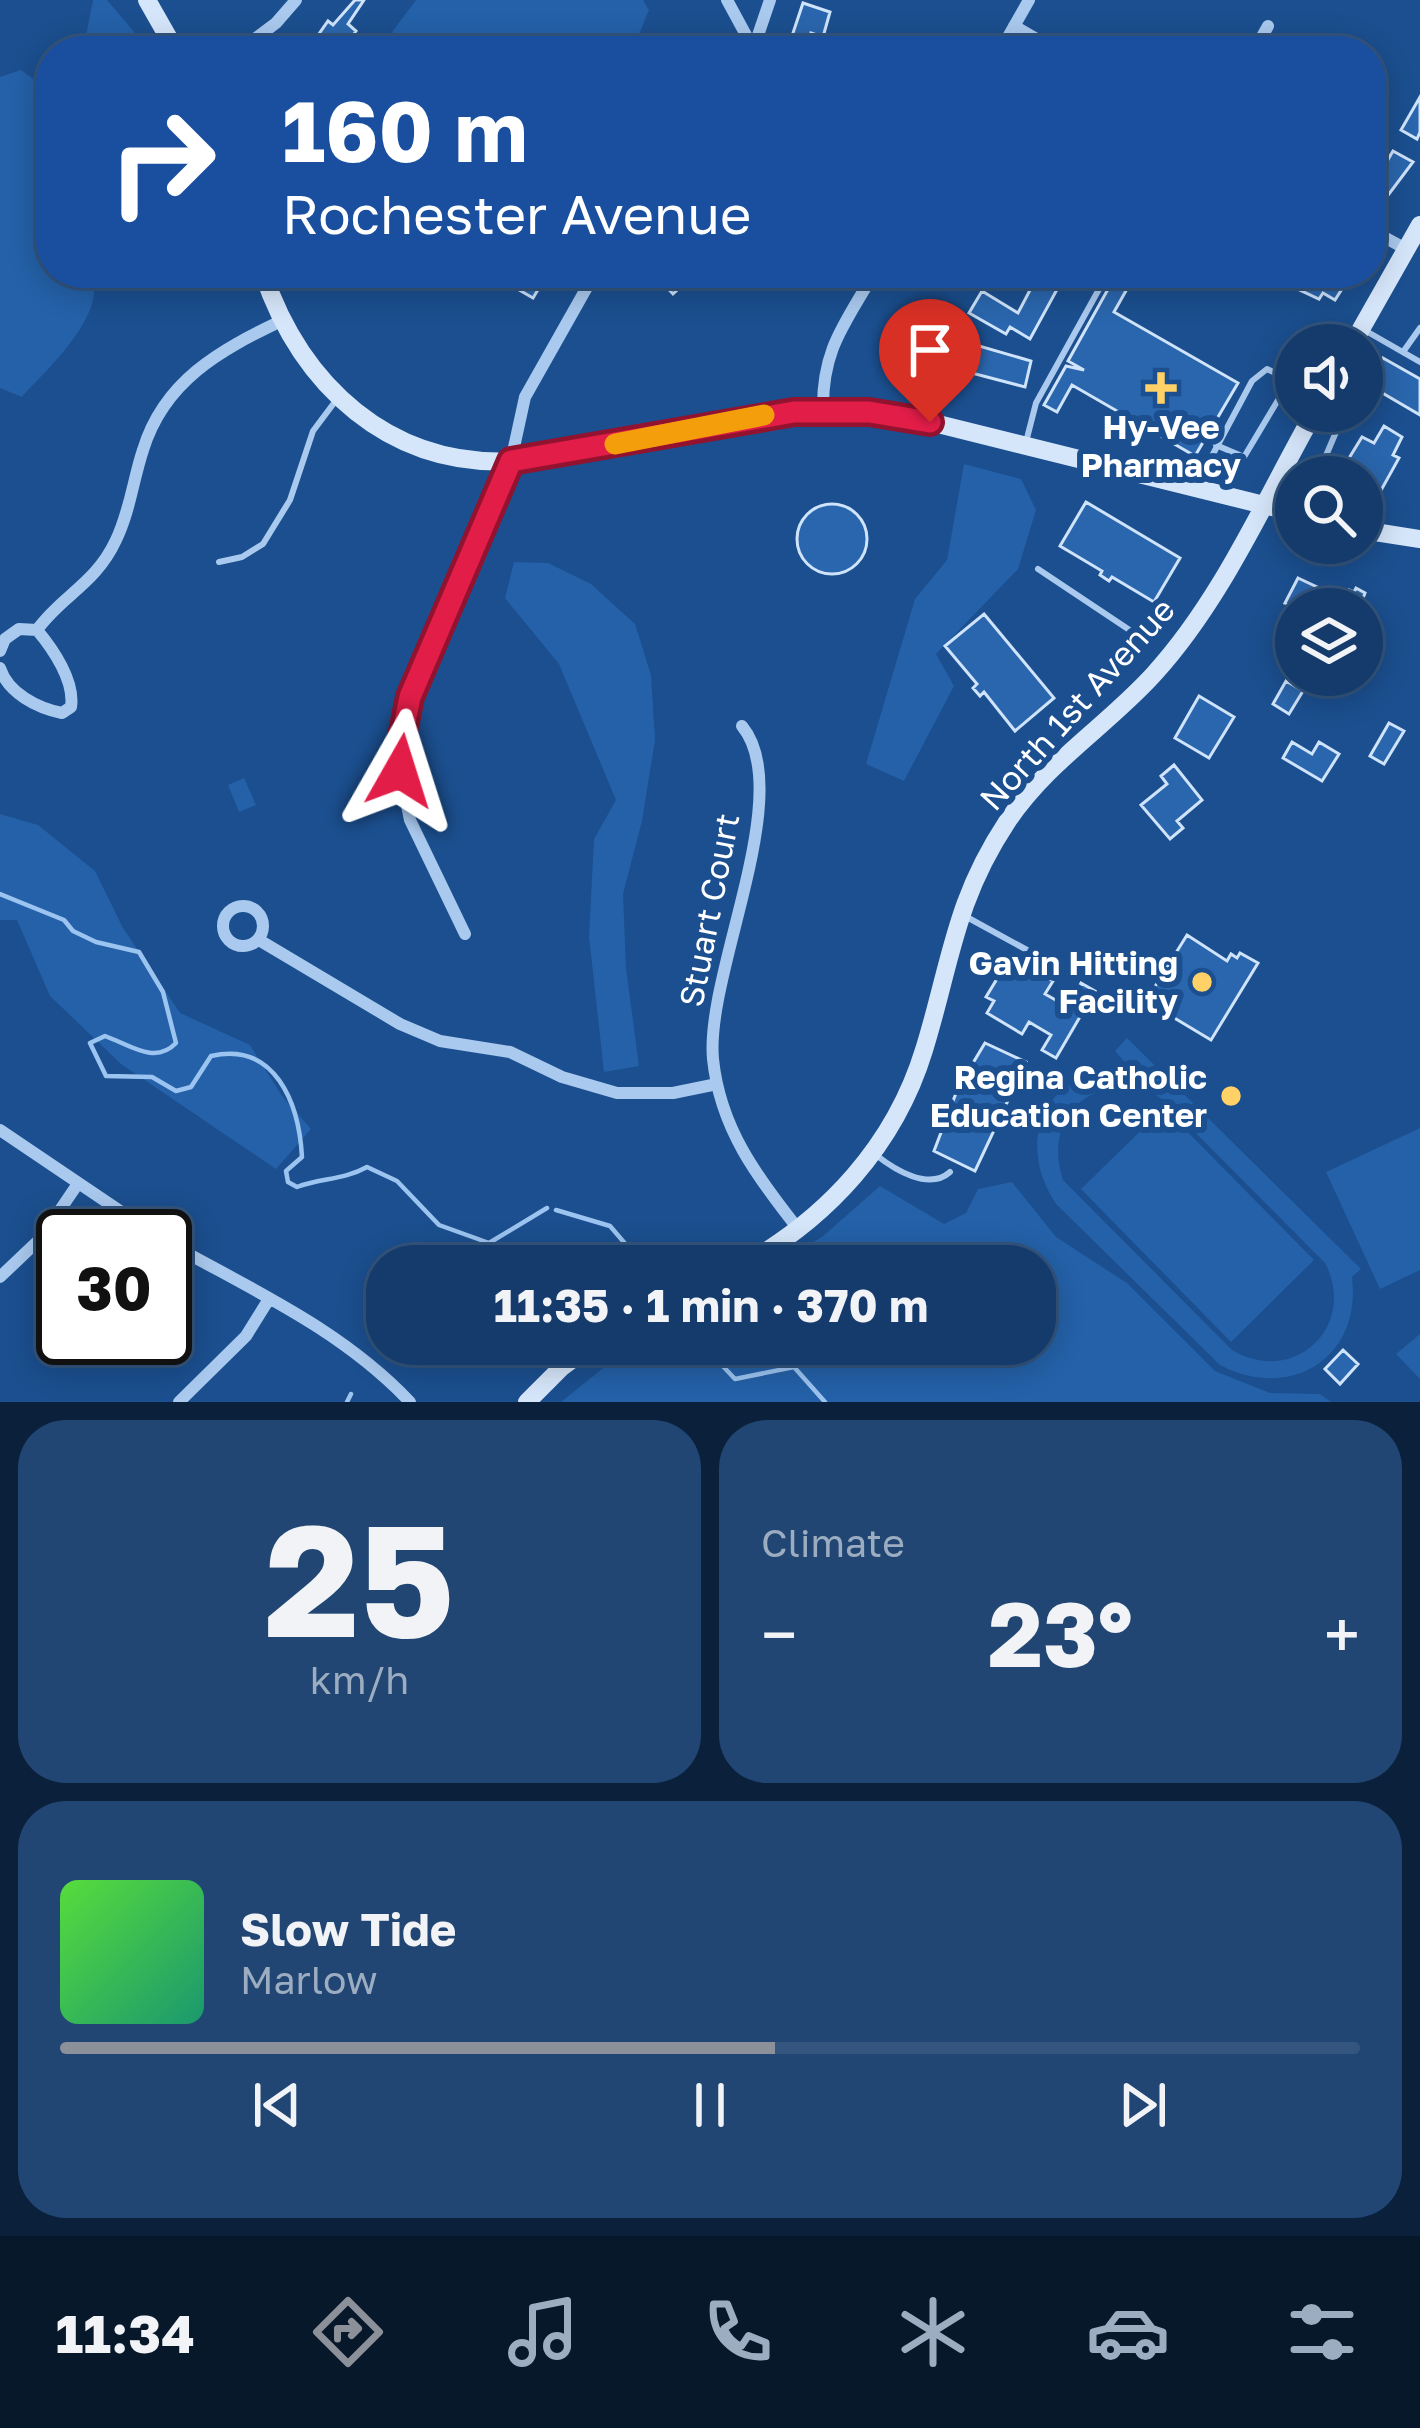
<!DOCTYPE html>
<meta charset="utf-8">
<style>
:root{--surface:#143b6b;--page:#214673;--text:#f1f3f6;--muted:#9dadc1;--line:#33557e;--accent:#8c9099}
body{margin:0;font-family:"Golos Text",sans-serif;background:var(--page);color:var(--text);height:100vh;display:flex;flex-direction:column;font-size:45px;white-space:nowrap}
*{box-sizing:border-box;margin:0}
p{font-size:39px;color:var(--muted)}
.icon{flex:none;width:66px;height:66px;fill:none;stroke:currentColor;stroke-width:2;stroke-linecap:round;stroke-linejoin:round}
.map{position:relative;height:1402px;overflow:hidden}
.side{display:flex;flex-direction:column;gap:18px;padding:18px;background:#0b203b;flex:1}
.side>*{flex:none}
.hud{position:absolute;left:36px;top:36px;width:1350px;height:252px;border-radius:48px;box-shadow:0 6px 30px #0003,0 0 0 3px var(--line);background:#1a4fa0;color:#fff;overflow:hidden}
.fabs{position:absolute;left:1275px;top:324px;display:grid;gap:24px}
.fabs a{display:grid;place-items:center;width:108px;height:108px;border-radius:50%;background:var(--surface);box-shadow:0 6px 30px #0003,0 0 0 3px var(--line);font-size:60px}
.speed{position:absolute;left:36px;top:1209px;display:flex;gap:24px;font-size:60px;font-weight:700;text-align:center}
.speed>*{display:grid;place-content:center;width:156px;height:156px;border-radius:50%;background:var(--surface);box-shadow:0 6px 30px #0003,0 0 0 3px var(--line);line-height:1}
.speed .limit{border:6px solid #111;border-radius:18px;background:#fff;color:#111}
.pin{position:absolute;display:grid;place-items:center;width:102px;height:102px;color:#fff;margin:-123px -51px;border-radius:50% 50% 50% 0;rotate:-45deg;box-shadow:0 0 12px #0007}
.pin .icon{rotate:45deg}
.me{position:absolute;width:132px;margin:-66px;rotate:6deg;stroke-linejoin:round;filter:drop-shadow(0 0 9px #0008)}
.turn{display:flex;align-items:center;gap:42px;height:252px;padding:0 48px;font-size:54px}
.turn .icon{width:156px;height:156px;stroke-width:2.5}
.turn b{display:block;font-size:84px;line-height:102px}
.big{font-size:90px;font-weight:700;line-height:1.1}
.side .widget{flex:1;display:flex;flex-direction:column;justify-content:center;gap:18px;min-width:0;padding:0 42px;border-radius:48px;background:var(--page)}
.side .dial{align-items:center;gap:0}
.dial b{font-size:156px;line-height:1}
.song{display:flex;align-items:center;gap:36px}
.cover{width:144px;height:144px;border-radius:18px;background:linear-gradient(135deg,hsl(110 70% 55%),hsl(160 70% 35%))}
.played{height:12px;border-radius:6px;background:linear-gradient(90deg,var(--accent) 55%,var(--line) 55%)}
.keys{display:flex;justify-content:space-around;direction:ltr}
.heat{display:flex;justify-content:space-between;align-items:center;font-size:66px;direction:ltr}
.side .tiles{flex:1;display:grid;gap:18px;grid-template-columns:1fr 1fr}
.widget:last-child{grid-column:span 2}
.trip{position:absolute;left:366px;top:1245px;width:690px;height:120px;border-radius:48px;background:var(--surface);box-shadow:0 6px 30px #0003,0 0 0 3px var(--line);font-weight:700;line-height:120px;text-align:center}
.tabs{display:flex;height:192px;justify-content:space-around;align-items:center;background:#08182b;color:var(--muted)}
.tabs .icon{width:84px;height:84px}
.tabs .selected{color:var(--accent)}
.tabs b{font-size:54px;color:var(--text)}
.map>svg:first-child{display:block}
.green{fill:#2461a8;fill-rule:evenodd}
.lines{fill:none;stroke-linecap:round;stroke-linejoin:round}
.stream{stroke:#9cc4f0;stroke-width:4.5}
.building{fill:#2a66ad;stroke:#cfe3fa;stroke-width:3}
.lane{stroke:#a9c9ee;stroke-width:6}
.street{stroke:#a9c9ee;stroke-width:12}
.secondary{stroke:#d6e6fa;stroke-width:18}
.route-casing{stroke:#92132f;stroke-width:30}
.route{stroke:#e11d48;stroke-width:21}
.slow{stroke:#f59e0b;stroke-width:21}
.poi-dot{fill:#ffd166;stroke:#1b4f8f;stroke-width:4.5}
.labels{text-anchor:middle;stroke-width:12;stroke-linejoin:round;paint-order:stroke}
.poi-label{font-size:33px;font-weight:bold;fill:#fff;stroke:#1b4f8f;text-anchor:end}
.street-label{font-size:33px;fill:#fff;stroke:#1b4f8f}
</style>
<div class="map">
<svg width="1420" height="1402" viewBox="0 0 1420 1402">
<rect width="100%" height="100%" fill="#1b4f8f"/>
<path class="green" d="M93,0H107L141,40L136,51H83Z
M416,0H643L649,10L632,51H420L392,32Z
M21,70L51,92V205L38,215L51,225V273H91C109,314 47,369 22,397L0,388V77Z
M964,464L1021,479L1036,510L1018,569L936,654L954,686L904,781L866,764L915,599L947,560Z
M514,562L548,563L591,584L635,624L651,675L655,740L642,821L623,894L626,968L639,1066L604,1072L589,936L594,839L616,800L559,664L505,598Z
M244,778L256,805L239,812L228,785Z
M0,814L38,825L95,871L123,928L180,1013L250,1045L282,1096L311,1129L276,1169L121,1064L50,996L17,920H0Z
M1127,1038L1361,1269L1352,1277C1362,1358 1291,1402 1220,1365L1056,1204C1012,1138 1049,1065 1130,1068L1115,1051ZM1124,1086L1152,1092L1163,1100L1325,1263C1358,1326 1294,1387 1232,1350L1063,1180C1047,1132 1071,1090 1124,1086Z
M1164,1108L1314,1260L1231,1342L1081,1189Z
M1420,1128V1270L1380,1289L1326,1172Z
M1012,1182L1056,1237L1127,1283L1215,1371L1270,1393L1320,1394L1331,1402H561L633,1344H1035V1266H770L822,1237L880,1186L944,1224L966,1213L978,1189Z
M1420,1334V1379L1396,1354Z"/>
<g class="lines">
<path class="stream" d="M0,894L64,920L73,931L96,942L139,952L163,992L176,1043C155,1065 130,1045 105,1036L90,1043L106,1076L152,1077L176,1091L191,1087L211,1056C275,1041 299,1103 302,1157L286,1171L288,1182L297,1187C321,1178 344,1180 367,1167L397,1181L439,1225L489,1243L547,1208
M556,1210L610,1226L640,1261
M702,1344L735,1379L794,1367L825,1402
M347,1402L351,1394"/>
</g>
<path class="building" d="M355,0H364L348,24L356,31L342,51H307L328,21L333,25Z
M803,3L830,12L823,37L811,33L809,41L792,36Z
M1420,97V132L1417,139L1401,130Z
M1393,151L1413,162L1386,198L1371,189Z
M516,273H548L533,298L509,284Z
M653,273H695L673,294Z
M1039,273H1066L1030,339L1010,327L1006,334L969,313L982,291L1018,313Z
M1117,273H1136L1114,312L1238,383L1195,456L1072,385L1057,412L1044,405L1066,366L1084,370L1068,361Z
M1294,273H1333L1347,281L1335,300L1323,293L1319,299L1287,284Z
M948,337L1031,361L1025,387L941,365Z
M1383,358L1420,379V415L1367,384Z
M1384,426L1402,437L1393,455L1399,458L1379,494L1362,484L1367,475L1346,463L1362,437L1374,443Z
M1086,502L1180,558L1154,602L1112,577L1109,581L1100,575L1102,571L1060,546Z
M797 539a35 35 0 1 1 70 0a35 35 0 1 1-70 0Z
M1298,578L1317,587L1306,609L1285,603Z
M1356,588L1365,593L1359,609H1339L1349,590L1354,592Z
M984,614L1054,698L1015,731L984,692L980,696L973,688L977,684L945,646Z
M1286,681L1303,691L1289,714L1273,704Z
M1199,696L1234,717L1209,758L1175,738Z
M1389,723L1404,731L1384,764L1370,756Z
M1292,742L1312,754L1319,742L1339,754L1322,781L1283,758Z
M1174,765L1202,800L1177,821L1183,828L1170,839L1141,805L1167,784L1161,776Z
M1187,935L1227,961L1231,954L1237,958L1240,953L1258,963L1211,1040L1146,1001Z
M1018,961L1031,968L1034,962L1044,968L1040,974L1053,981L1045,994L1068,1007L1081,983L1095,991L1056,1058L1042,1050L1051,1035L1029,1022L1022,1034L987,1013L994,1001L986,997L1003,969L1011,973Z
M985,1043L1026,1062L975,1171L934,1151L958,1088Z
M1343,1350L1358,1364L1340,1384L1325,1369Z"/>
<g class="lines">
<path class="lane" d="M1366,331L1420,362
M1403,352L1420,328
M1317,414L1339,425L1319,472L1324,477
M1026,442L1036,403L1108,273
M1216,445L1244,457L1290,380
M1197,484L1252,381L1267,369L1296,383
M1362,504L1375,516L1376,530
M219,562L242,557L263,544L290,500L313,431L337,399
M1038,569L1131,631
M963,915L1049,962
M876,1155C895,1170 929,1191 950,1172"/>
<path class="street" d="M727,0L753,48
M1014,26L1057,51
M753,50L770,0
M239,51L276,23L296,0
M1000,51L1029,0
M1254,51L1268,26
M1371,230L1406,249
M823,410C822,349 845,324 874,273
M37,630C62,595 95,585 116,540C130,511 133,480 143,450C164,381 220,350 281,321
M0,651L5,639L19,629L37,630C53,649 75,681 71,707L62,713C37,708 8,693 0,668
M742,726C797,793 705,974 713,1059C720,1128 757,1177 799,1230
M223 926a20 20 0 1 1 40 0a20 20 0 1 1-40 0Z
M465,934L410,820L400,771L403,721L511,461L525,397L595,273
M259,940L400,1024L440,1041L510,1052L562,1077L617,1093H673L717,1084
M0,1130L157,1236
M165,1241C252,1290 341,1329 410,1402
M0,1277L41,1238L77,1185
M179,1402L246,1336L269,1299"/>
<path class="secondary" d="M147,0L176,51
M263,273C301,385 389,468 514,461C608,456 699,420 794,412C840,408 885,413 930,422L1296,513
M1352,345L1420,225
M1362,530L1420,539
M741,1266C827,1219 895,1145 924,1050C951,963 954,902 1007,822C1047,762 1107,726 1154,674C1223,598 1265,499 1315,411
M527,1402L562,1367L593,1344"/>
</g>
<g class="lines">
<defs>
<path id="route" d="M400,771V746L410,697L511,461L794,412H869L930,422"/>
</defs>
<use href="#route" class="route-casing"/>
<use href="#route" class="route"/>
<path class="slow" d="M615,444L764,415"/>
</g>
<g class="poi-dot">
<path d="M1155 370h12v12h12v12h-12v12h-12v-12h-12v-12h12z"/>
<circle cx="1202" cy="982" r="12"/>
<circle cx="1231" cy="1096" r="12"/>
</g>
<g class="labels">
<g class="poi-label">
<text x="1161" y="439" text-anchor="middle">Hy-Vee<tspan x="1161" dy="38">Pharmacy</tspan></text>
<text x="1178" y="975">Gavin Hitting<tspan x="1178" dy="38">Facility</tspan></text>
<text x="1207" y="1089">Regina Catholic<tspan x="1207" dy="38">Education Center</tspan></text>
</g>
<g class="street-label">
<text transform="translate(1077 704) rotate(-48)" y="12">North 1st Avenue</text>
<text transform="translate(709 910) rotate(-79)" y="12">Stuart Court</text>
</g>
</g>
</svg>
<div class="fabs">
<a><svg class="icon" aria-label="sound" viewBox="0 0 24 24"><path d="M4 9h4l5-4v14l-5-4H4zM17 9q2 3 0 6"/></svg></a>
<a><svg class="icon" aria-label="search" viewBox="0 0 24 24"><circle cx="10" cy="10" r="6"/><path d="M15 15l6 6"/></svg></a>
<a><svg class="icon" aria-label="layers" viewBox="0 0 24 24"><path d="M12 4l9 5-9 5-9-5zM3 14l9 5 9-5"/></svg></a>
</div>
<div class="speed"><div class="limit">30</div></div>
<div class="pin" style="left:930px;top:422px;background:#d93025"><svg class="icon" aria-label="arrive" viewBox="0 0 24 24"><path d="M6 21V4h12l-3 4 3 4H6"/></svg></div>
<svg class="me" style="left:400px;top:771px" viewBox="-20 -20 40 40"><path d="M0-17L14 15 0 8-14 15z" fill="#e11d48" stroke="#fff" stroke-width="4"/></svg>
<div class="trip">11:35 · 1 min · 370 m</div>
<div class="hud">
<div class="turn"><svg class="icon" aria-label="right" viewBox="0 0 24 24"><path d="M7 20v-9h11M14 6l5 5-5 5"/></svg><div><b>160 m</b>Rochester Avenue</div></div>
</div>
</div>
<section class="side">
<div class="tiles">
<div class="widget dial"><b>25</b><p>km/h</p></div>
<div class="widget"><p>Climate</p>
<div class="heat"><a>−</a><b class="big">23°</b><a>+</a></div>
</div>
<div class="widget">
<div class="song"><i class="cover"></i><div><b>Slow Tide</b><p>Marlow</p></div></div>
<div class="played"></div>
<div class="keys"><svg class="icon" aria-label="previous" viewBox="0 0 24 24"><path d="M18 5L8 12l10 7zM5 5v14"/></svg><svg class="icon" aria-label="pause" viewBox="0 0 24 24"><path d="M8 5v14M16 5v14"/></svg><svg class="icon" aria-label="next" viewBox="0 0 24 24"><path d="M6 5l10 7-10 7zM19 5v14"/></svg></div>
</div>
</div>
</section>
<nav class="tabs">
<b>11:34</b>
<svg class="icon selected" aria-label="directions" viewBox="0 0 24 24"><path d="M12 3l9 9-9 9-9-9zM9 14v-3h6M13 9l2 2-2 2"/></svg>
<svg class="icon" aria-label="music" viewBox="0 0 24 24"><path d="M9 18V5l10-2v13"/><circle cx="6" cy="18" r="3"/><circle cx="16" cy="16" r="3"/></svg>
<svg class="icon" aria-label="phone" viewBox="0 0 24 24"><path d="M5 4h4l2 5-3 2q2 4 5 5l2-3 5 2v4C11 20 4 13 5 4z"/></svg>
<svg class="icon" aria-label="climate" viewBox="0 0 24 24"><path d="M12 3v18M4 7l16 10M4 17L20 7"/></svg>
<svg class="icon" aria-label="car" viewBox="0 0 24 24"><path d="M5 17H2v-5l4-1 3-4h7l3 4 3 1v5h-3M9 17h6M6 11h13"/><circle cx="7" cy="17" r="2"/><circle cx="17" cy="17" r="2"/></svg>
<svg class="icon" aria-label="filters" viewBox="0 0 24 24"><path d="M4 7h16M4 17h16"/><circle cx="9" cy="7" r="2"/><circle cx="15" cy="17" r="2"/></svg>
</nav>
